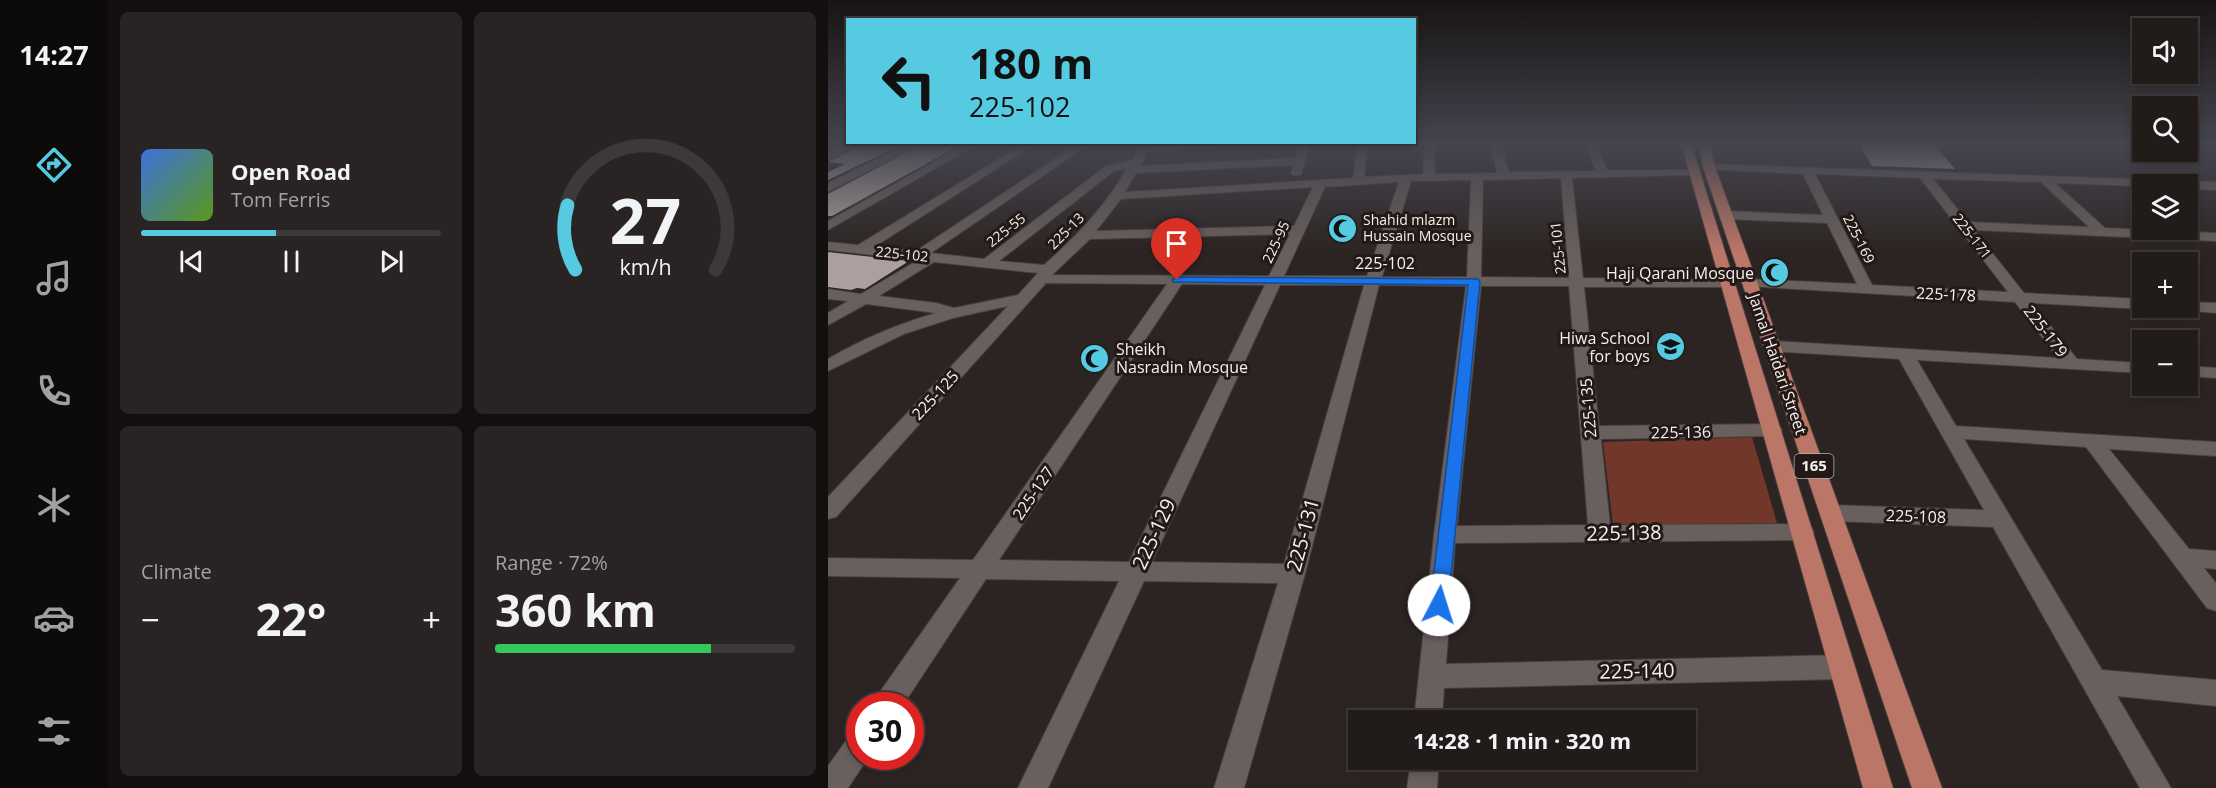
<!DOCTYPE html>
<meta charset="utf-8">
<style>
:root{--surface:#211b1a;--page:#292423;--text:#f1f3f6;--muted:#a2a1a2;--line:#3e3939;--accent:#55cae0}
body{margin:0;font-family:"Open Sans",sans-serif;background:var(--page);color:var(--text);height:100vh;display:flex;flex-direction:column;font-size:22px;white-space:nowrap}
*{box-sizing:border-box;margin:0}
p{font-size:20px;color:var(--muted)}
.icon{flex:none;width:33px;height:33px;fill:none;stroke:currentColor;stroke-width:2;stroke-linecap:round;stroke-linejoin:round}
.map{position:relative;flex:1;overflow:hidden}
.panel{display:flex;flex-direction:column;gap:12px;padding:12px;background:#120f0e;width:720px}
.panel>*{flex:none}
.guide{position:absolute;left:18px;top:18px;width:570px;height:126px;border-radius:0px;box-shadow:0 3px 9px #0003,0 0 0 2px var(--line);background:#55cae0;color:#111;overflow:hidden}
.fabs{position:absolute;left:1304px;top:18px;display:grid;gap:12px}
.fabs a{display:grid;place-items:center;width:66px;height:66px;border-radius:0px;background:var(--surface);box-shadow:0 3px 9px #0003,0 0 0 2px var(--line);font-size:30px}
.speed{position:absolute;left:18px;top:692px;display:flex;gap:12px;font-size:30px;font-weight:700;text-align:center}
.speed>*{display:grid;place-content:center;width:78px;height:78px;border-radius:50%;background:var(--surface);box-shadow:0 3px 9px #0003,0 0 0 2px var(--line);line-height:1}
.speed .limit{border:9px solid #d22;background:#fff;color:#111}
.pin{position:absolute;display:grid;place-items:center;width:51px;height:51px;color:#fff;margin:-62px -26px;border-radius:50% 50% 50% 0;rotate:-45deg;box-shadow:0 0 6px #0007}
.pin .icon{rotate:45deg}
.me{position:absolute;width:66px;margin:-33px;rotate:5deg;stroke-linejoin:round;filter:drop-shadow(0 0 4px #0008)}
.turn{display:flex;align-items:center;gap:21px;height:126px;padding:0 24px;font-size:27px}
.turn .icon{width:78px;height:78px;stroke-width:2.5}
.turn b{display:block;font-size:42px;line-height:51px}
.big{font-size:45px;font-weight:700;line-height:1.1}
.panel .card{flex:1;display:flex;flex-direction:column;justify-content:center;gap:9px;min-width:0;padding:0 21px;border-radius:9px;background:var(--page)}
.panel .dial{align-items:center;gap:0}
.dial svg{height:156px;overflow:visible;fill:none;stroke:var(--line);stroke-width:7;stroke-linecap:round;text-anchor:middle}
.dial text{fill:var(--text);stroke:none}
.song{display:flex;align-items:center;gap:18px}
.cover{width:72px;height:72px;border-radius:9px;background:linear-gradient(135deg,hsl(220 70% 55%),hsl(90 70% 35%))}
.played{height:6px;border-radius:3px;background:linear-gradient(90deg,var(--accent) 45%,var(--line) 45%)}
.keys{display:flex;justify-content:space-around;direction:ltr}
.heat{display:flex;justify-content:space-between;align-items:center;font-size:33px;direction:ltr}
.charge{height:9px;border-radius:4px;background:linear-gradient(90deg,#34c759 72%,var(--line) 0)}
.panel .tiles{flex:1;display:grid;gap:12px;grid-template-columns:repeat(2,1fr)}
.trip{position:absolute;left:520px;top:710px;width:348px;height:60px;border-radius:0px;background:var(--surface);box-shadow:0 3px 9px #0003,0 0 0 2px var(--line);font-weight:700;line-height:60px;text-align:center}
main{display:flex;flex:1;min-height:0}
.dock{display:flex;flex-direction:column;width:108px;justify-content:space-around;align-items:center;background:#0d0b0a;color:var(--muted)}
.dock .icon{width:42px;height:42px}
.dock .active{color:var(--accent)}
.dock b{font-size:27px;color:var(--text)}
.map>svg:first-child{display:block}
.green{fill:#71372b}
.building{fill:#aba09d}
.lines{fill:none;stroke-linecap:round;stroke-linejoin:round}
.minor-casing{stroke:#463f3d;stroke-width:2}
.primary-casing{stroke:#463f3d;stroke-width:2}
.minor{fill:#695f5c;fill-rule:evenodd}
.primary{fill:#bb7668;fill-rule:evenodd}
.route{fill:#1a73e8;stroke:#114b97;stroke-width:1.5}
.labels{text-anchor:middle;stroke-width:6;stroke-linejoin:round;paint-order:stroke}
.far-poi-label{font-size:14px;fill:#f6f0ee;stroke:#231a18;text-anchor:start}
.far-street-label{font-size:14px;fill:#f6f0ee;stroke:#231a18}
.shield{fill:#231a18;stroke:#b7b0ae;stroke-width:1.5}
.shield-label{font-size:15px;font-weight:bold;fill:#f6f0ee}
.street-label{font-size:16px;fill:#f6f0ee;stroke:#231a18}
.poi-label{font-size:16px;fill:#f6f0ee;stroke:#231a18;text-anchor:end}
.near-street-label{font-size:20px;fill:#f6f0ee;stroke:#231a18}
</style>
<main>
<nav class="dock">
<b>14:27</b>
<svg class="icon active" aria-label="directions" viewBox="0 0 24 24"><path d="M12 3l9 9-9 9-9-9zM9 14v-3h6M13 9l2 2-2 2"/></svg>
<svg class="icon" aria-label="music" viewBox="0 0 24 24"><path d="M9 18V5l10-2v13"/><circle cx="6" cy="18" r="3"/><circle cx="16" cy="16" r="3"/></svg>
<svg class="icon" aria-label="phone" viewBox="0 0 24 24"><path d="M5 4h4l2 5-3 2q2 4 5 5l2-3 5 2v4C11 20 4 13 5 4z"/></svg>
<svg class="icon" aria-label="climate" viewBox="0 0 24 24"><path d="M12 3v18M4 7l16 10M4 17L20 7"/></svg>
<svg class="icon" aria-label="car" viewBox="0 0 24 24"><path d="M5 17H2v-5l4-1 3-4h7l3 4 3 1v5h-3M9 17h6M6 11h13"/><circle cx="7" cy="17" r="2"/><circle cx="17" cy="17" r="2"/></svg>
<svg class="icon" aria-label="filters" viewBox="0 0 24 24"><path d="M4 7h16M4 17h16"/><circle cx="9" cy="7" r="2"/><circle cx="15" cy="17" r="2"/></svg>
</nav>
<section class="panel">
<div class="tiles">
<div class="card">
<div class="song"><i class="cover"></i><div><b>Open Road</b><p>Tom Ferris</p></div></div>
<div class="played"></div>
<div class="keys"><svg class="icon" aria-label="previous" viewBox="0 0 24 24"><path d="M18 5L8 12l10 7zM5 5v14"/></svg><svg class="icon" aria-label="pause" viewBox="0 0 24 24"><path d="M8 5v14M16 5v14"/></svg><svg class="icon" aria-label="next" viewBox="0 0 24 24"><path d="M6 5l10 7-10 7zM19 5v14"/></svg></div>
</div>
<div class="card dial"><svg viewBox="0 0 100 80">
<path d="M14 69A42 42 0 1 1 86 69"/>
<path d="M14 69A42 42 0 0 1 10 36" stroke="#55cae0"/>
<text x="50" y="56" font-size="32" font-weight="700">27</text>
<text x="50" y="72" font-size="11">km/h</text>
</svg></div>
<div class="card"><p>Climate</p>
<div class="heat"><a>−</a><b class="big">22°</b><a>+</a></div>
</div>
<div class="card"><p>Range · 72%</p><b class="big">360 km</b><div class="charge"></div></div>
</div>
</section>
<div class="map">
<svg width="1388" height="788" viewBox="0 0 1388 788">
<rect width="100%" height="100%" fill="#2c2422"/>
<path class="green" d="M924,437L949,523L785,525L775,442Z"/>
<path class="building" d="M38,143H77L0,180V172L17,164L0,162Z
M96,143H136L4,216H0V194Z
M1030,143L1106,144L1127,169L1044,166Z
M0,252L81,261L37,289L29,288L23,290L0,287Z"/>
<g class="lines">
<defs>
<path id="minor" d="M23,143H36L0,160V153Z
M81,143H94L0,192V183Z
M140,143H152L0,230V221Z
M197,143H209L46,247L88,251L251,143H263L103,253L156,259L278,166L304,160L314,143H427L422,146L320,151L312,166L467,158L472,143H482L473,175H465L463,173L466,165L308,173L297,192L525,178L530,143H540L536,177L595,174L596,154L600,143H610L606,154L607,174L669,173L662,143H672L681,172L768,171L757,143H767L779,170H869L871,172L865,175L744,178L755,278L899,279L906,283L899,287H756L771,426L944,424L951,426L954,430L951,434L944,436L773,439L782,525L975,524L983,526L986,532L983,538L975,540L627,543L618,664L1014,655L1023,659L1027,667L1023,675L1014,679L616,688L614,720H586L606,535L638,286L551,285L477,574L416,788H386L450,583L316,581L220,788H190L291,581L158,579L75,705H45L49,696L132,578L0,576V558L145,560L339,284L218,283L8,517L0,519V497L180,306L125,318L76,334L0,371V359C34,339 70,324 108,313L38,304L0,325V313L20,301L0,299V289L33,294L90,260L0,250V242L30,245ZM299,168C276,208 250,235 216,265L171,261L286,171ZM733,178L741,278L653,277L655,180ZM643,180L639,277H554L583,181ZM571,182L539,276H456L497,187ZM485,187L466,226L268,231L293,199ZM462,234L441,276L224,275L262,239ZM106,262L210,273L190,295L126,308L108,303L51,296ZM354,284L437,285L301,562L171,560ZM452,285H536L456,564L324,562ZM653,286H741L760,525L629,526Z
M881,164L1388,182V190L1359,189V184L1314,186L1227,183L1277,228L1388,233V241L1146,230L1196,293L1314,299V308H1318L1314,309L1204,303L1249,359L1314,363V373L1089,360L1128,426L1388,442V456L1281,449L1361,549L1388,551V569L1376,568L1388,583V611L1379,608L1258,447L1136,439L1274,670L1388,680V706L1289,696L1343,788H1312L1165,527L1003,521L995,519L992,513L995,507L1003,505L1156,510L1071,359L944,351L936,346L944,341L1230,358L1187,302L917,286L915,283L917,280L922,279L1029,284L999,223L898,219L892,215L898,211L995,215L975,174L877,169V165ZM987,174L1092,178L1180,292L1044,285ZM1105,179L1213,182L1261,227L1140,222Z
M1359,302L1388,303V313L1354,310L1352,308H1359Z
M1359,366L1388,368V378L1359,376Z
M32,731V756H41L20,788H0V766L22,735Z
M583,759H611L609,788H579Z"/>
<path id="primary" d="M853,143H863L1065,788H1035Z
M871,143H881L887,167L1114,788H1084L875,167Z"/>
</defs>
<use href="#minor" class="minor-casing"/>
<use href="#primary" class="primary-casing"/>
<use href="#minor" class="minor"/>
<use href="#primary" class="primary"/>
</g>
<linearGradient id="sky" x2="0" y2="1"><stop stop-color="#181413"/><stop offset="0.57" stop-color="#45454f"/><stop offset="1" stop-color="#45454f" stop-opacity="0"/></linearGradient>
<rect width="1388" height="253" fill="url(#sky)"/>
<path class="route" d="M349,277L650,279L652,282L620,605L617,611L611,613L604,611L602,605L640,285L345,282L344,280Z"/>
<defs>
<symbol id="mosque-disc" viewBox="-11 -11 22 22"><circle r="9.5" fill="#55cae0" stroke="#231a18"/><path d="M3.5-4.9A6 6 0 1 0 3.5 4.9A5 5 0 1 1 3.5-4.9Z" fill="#111"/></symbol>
<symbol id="school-disc" viewBox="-11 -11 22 22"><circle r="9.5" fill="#55cae0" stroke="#231a18"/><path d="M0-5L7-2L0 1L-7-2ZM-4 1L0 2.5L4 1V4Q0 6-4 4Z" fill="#111"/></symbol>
</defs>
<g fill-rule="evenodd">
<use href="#mosque-disc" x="498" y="212" width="33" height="33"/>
<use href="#mosque-disc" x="930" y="256" width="33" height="33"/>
<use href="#school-disc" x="826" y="330" width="33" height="33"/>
<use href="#mosque-disc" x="250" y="342" width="33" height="33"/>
</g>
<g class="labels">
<g class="far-poi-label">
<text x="535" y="225">Shahid mlazm<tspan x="535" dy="16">Hussain Mosque</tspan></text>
</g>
<g class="far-street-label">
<text transform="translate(178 230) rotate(-38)" y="5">225-55</text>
<text transform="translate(238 231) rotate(-45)" y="5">225-13</text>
<text transform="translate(1144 236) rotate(52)" y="5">225-171</text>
<text transform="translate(1031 239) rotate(63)" y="5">225-169</text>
<text transform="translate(448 242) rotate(-65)" y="5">225-95</text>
<text transform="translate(730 248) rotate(-96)" y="5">225-101</text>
<text transform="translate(74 254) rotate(6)" y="5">225-102</text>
</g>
<rect class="shield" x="966.5" y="454" width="39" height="24" rx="4.5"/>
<g class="shield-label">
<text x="986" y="471">165</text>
</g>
<g class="street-label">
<text x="557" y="269">225-102</text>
<text transform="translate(1118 294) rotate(3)" y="6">225-178</text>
<text transform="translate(1218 331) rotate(52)" y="6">225-179</text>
<text transform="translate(950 364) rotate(71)" y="6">Jamal Haidari Street</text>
<text transform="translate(107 395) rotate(-47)" y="6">225-125</text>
<text transform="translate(760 408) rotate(-95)" y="6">225-135</text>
<text transform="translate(853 432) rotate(-1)" y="6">225-136</text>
<text transform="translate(205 493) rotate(-56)" y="6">225-127</text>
<text transform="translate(1088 516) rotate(2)" y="6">225-108</text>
</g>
<g class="poi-label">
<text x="926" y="279">Haji Qarani Mosque</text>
<text x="822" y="344">Hiwa School<tspan x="822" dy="18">for boys</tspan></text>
<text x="288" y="355" text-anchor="start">Sheikh<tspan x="288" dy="18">Nasradin Mosque</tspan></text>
</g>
<g class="near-street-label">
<text transform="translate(796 533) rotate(-1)" y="7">225-138</text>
<text transform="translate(326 534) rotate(-65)" y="7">225-129</text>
<text transform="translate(475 535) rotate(-75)" y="7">225-131</text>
<text transform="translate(809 671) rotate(-1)" y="7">225-140</text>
</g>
</g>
</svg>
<div class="fabs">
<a><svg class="icon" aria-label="sound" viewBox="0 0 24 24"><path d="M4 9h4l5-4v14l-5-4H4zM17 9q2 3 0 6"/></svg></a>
<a><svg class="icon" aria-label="search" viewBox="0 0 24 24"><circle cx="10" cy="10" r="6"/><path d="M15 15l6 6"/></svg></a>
<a><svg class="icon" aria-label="layers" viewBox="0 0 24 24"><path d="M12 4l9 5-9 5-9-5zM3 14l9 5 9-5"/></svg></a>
<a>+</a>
<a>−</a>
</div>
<div class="speed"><div class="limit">30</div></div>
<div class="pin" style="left:349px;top:280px;background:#d93025"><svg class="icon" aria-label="arrive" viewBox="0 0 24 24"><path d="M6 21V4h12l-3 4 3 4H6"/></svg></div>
<svg class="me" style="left:611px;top:605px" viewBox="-20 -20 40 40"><circle r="19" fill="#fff"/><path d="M0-13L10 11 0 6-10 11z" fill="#1a73e8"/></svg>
<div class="trip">14:28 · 1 min · 320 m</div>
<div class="guide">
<div class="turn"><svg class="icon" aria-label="left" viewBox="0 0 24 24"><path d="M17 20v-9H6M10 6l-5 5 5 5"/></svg><div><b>180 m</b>225-102</div></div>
</div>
</div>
</main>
